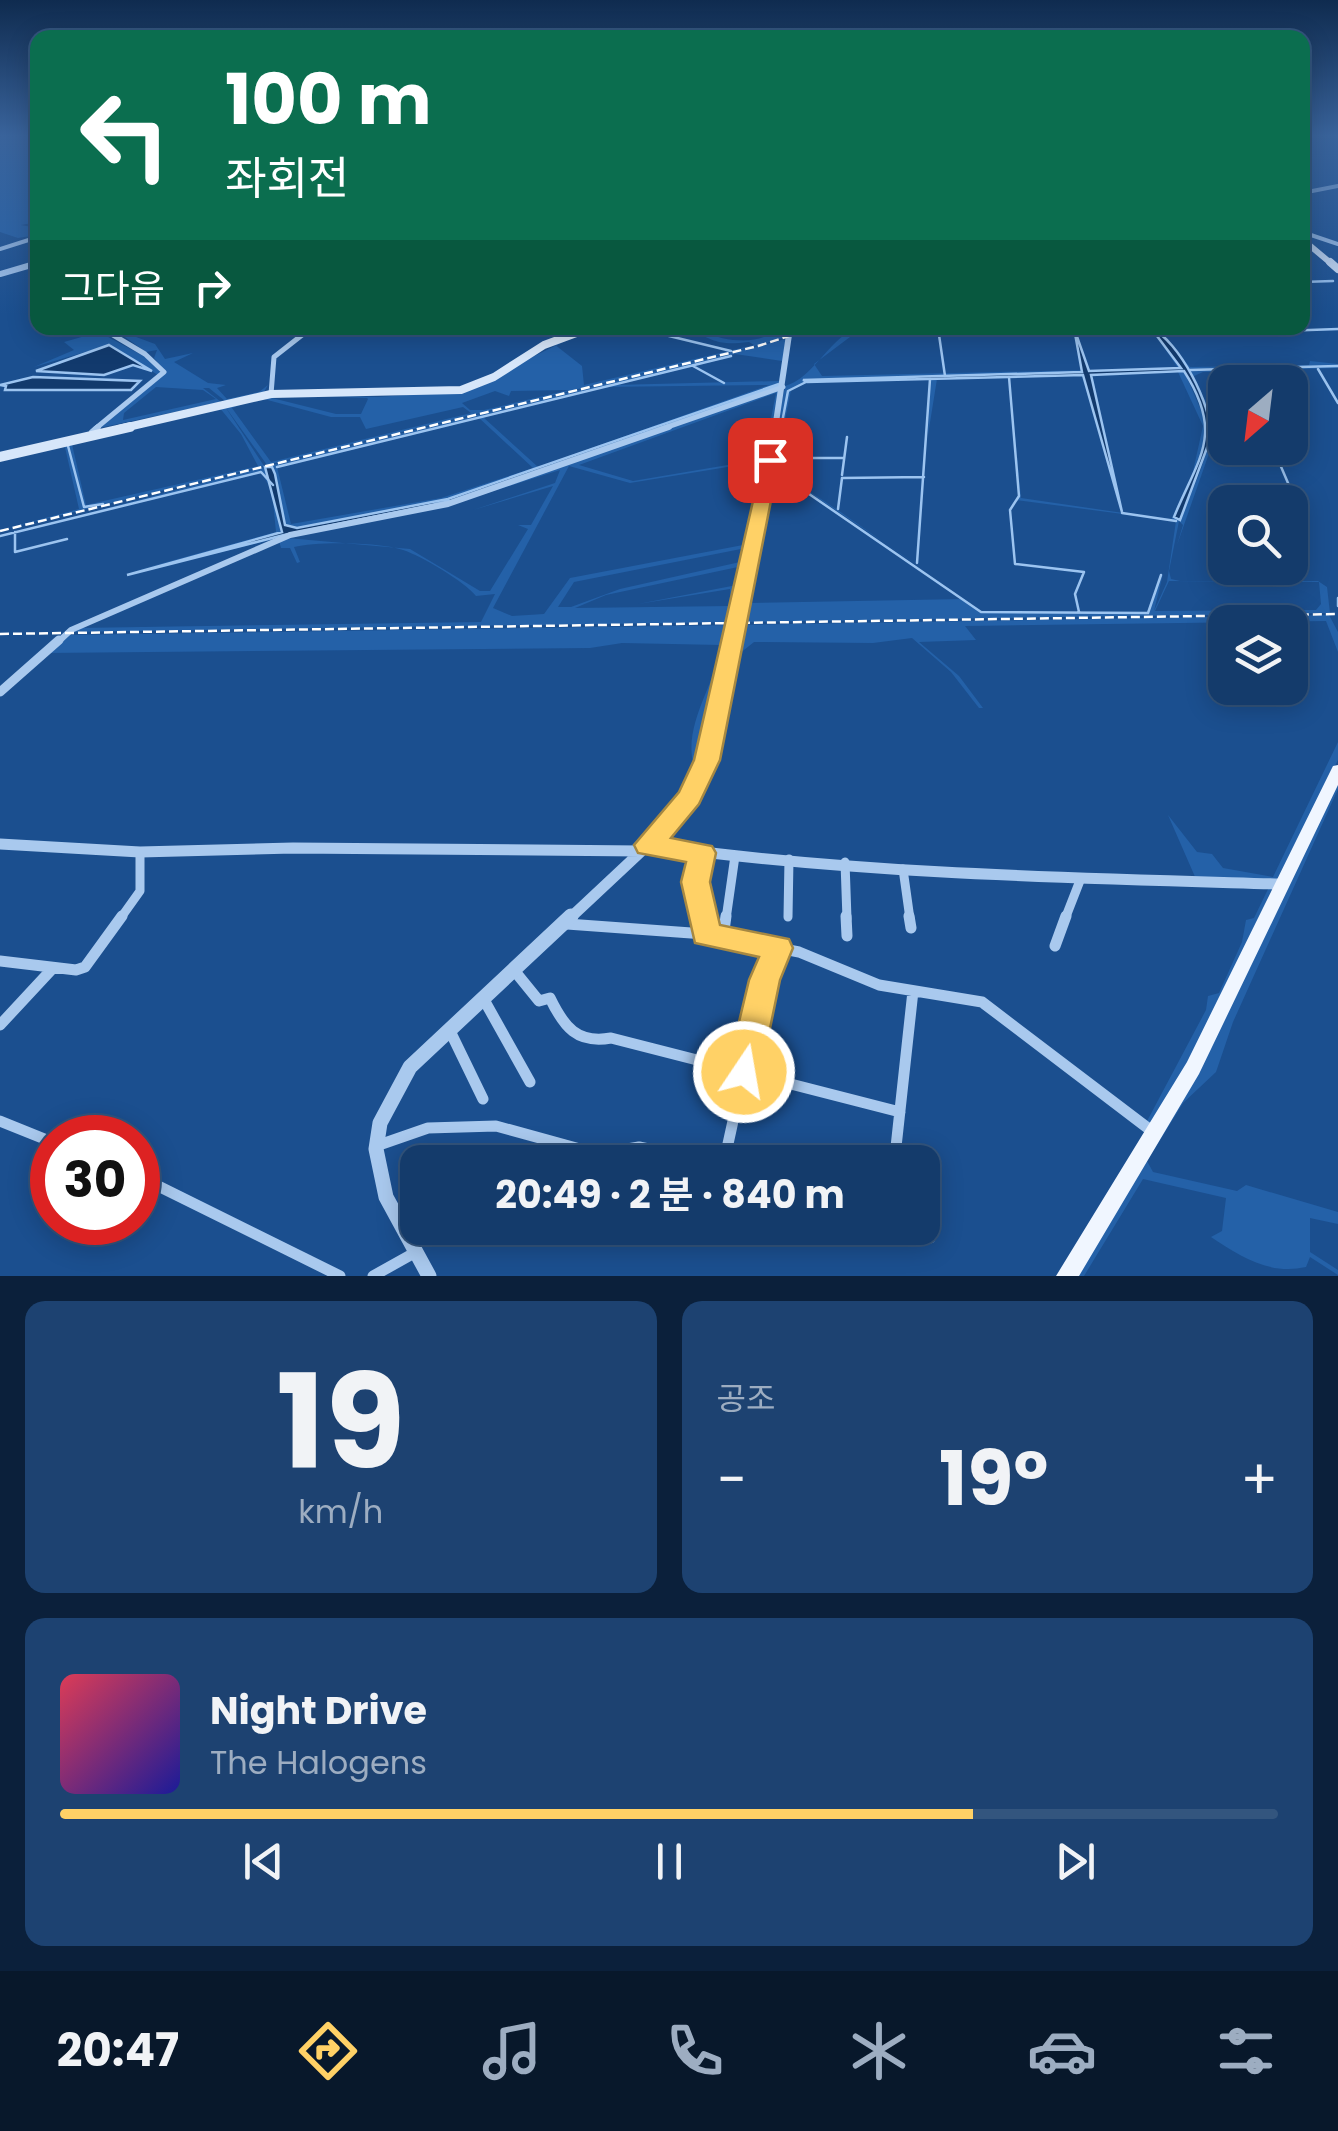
<!DOCTYPE html>
<html lang="ko">
<meta charset="utf-8">
<style>
:root{--surface:#143b6b;--page:#1d4271;--text:#f1f3f6;--muted:#9dadc1;--line:#33557e;--accent:#ffd166}
body{margin:0;font-family:Poppins,"Noto Sans KR",sans-serif;background:var(--page);color:var(--text);height:100vh;display:flex;flex-direction:column;font-size:38px;white-space:nowrap}
*{box-sizing:border-box;margin:0}
p{font-size:32px;color:var(--muted)}
.icon{flex:none;width:55px;height:55px;fill:none;stroke:currentColor;stroke-width:2;stroke-linecap:round;stroke-linejoin:round}
.map{position:relative;height:1276px;overflow:hidden}
.drawer{display:flex;flex-direction:column;gap:25px;padding:25px;background:#0b203b;flex:1}
.drawer>*{flex:none}
.top-card{position:absolute;left:30px;top:30px;width:1280px;height:305px;border-radius:20px;box-shadow:0 5px 25px #0003,0 0 0 2px var(--line);background:#0b6e4f;color:#fff;overflow:hidden}
.needle{width:65px;rotate:208deg}
.buttons{position:absolute;left:1208px;top:365px;display:grid;gap:20px}
.buttons a{display:grid;place-items:center;width:100px;height:100px;border-radius:20px;background:var(--surface);box-shadow:0 5px 25px #0003,0 0 0 2px var(--line);font-size:50px}
.speed{position:absolute;left:30px;top:1115px;display:flex;gap:20px;font-size:50px;font-weight:700;text-align:center}
.speed>*{display:grid;place-content:center;width:130px;height:130px;border-radius:50%;background:var(--surface);box-shadow:0 5px 25px #0003,0 0 0 2px var(--line);line-height:1}
.speed .limit{border:15px solid #d22;background:#fff;color:#111}
.pin{position:absolute;display:grid;place-items:center;width:85px;height:85px;color:#fff;margin:-42px;border-radius:20px;box-shadow:0 5px 15px #0006}
.me{position:absolute;width:110px;margin:-55px;rotate:12deg;stroke-linejoin:round;filter:drop-shadow(0 0 8px #0008)}
.turn{display:flex;align-items:center;gap:35px;height:210px;padding:0 30px;font-size:45px}
.turn .icon{width:130px;height:130px;stroke-width:2.5}
.turn b{display:block;font-size:70px;line-height:85px}
.then{display:flex;align-items:center;height:95px;padding:0 30px;background:#0003;gap:20px;font-size:38px}
.big{font-size:75px;font-weight:700;line-height:1.1}
.drawer .widget{flex:1;display:flex;flex-direction:column;justify-content:center;gap:15px;min-width:0;padding:0 35px;border-radius:20px;background:var(--page)}
.drawer .dial{align-items:center;gap:0}
.dial b{font-size:130px;line-height:1}
.song{display:flex;align-items:center;gap:30px}
.cover{width:120px;height:120px;border-radius:15px;background:linear-gradient(135deg,hsl(350 70% 55%),hsl(240 70% 35%))}
.played{height:10px;border-radius:5px;background:linear-gradient(90deg,var(--accent) 75%,var(--line) 75%)}
.keys{display:flex;justify-content:space-around;direction:ltr}
.heat{display:flex;justify-content:space-between;align-items:center;font-size:55px;direction:ltr}
.drawer .tiles{flex:1;display:grid;gap:25px;grid-template-columns:1fr 1fr}
.widget:last-child{grid-column:span 2}
.trip{position:absolute;left:400px;top:1145px;width:540px;height:100px;border-radius:20px;background:var(--surface);box-shadow:0 5px 25px #0003,0 0 0 2px var(--line);font-weight:700;line-height:100px;text-align:center}
.tabs{display:flex;height:160px;justify-content:space-around;align-items:center;background:#08182b;color:var(--muted)}
.tabs .icon{width:70px;height:70px}
.tabs .active{color:var(--accent)}
.tabs b{font-size:45px;color:var(--text)}
.map>svg:first-child{display:block}
.green{fill:#2461a8;fill-rule:evenodd}
.water{fill:#123a6d;stroke:#9cc4f0;stroke-width:2.5}
.lines{fill:none;stroke-linecap:round;stroke-linejoin:round}
.stream{stroke:#9cc4f0;stroke-width:2.5}
.minor-far4{stroke:#a9c9ee;stroke-width:4}
.minor-far3{stroke:#a9c9ee;stroke-width:5}
.minor-far2{stroke:#a9c9ee;stroke-width:6}
.minor-far1{stroke:#a9c9ee;stroke-width:9}
.minor{stroke:#a9c9ee;stroke-width:11}
.tertiary-far4{stroke:#a9c9ee;stroke-width:5}
.tertiary-far3{stroke:#a9c9ee;stroke-width:6}
.tertiary-far2{stroke:#a9c9ee;stroke-width:9}
.tertiary-far1{stroke:#a9c9ee;stroke-width:11}
.tertiary{stroke:#a9c9ee;stroke-width:15}
.secondary-far2{stroke:#d6e6fa;stroke-width:6}
.secondary-far1{stroke:#d6e6fa;stroke-width:8}
.secondary{stroke:#d6e6fa;stroke-width:10}
.primary{fill:#f0f6ff;fill-rule:evenodd}
.rail{stroke:#fff;stroke-width:2.5;stroke-dasharray:9 4;stroke-linecap:butt}
.route{fill:#ffd166;stroke:#a68842;stroke-width:2.5}
</style>
<div class="map">
<svg width="1338" height="1276" viewBox="0 0 1338 1276">
<rect width="100%" height="100%" fill="#1b4f8f"/>
<path class="green" d="M0,137H37V222L21,225L37,228V235L18,238L0,232Z
M112,328L155,344L165,359L193,353L174,362L208,383L226,385L217,388L227,399L259,392L268,385L264,392L225,401L209,388H203L221,402L99,428L166,372L154,358L157,350L146,352ZM156,387L203,390L216,399L123,420L124,413Z
M592,328H597L554,344L582,366L584,385L754,345L749,342C721,345 718,343 693,331L710,328L706,332C724,342 764,346 776,328H788L786,337L767,343L267,465L224,405L264,466L0,530L79,509L64,443L0,457L65,440L84,508L67,440L270,395L378,397L462,391ZM569,390L484,410H470L462,403L495,391L509,396L511,391ZM291,395L367,398L368,399L361,414H336L268,397ZM260,398L331,417H360L366,429L463,407L471,413L271,462L232,408ZM219,407L241,434L258,466L86,505L71,440Z
M855,328H862L814,364L822,376L1178,368L1151,328L1181,368L929,377L1184,371L1207,424L1196,475L1178,508L1180,515C1225,432 1216,398 1155,328L1190,367L1309,365L1310,361L1338,364V368L1203,372L1194,376L1213,418L1214,439L1177,545L1183,525L1179,521L1169,571L1171,579L1180,581H1318L1327,587L1330,613L739,622L785,386C812,379 827,342 855,328ZM1178,372L1203,426L1190,485L1171,520L1021,498L1011,395L1020,496L1016,500L1176,521L1167,582L1154,611L1163,574L1148,613L981,612L964,599L747,603L772,473C794,475 888,547 916,564L779,472L776,465L791,390L807,382L930,379L928,435L937,379ZM1169,581L1319,582L1321,604L1316,610L1155,611Z
M99,332L149,359L160,372L158,375L109,345L34,367L74,350L64,342Z
M786,339L780,389L733,622L69,632L77,628L481,622L495,594L476,596C465,582 422,556 403,550C382,542 315,541 294,547L300,562L297,563L290,548H281L279,541L270,540L127,575L284,535L451,501L739,401L778,384L448,499L297,528L285,525L277,479L268,466ZM735,354L782,361L779,381L614,385ZM769,385L538,467L483,417L600,387ZM776,393L763,459L633,481L579,465ZM478,417L533,468L441,498L291,524L277,467ZM764,461C760,479 756,528 743,545L570,578L544,614L512,616L493,608L569,466L630,483ZM560,470L555,483L473,510L553,486L531,525H518L528,529L490,591H480L410,549L287,538L459,502ZM741,549L740,562L620,589L571,607H558L574,582ZM738,567L737,585L638,604L730,589L731,606L575,608L606,595Z
M265,467L283,532L127,573L276,532L272,491L261,472L0,536Z
M1329,615L1338,632V652L1326,621L965,626L976,640L919,642L959,676L983,708H979L951,672L912,638L873,643L754,642L739,654L724,732L716,736L739,625Z
M734,625L698,777L644,844L628,849L671,805L694,767C682,724 716,685 721,645L622,643L590,648L44,653L64,635Z
M1338,742V760L1276,882L1196,879L1168,815L1197,852L1212,854L1223,868L1273,877Z
M1338,779V789L1233,1022L1216,1072L1183,1103L1147,1161L1153,1172L1237,1191L1246,1185L1338,1212V1224L1310,1218V1252L1338,1270V1275L1310,1257L1306,1267C1269,1275 1241,1257 1211,1237L1222,1231L1226,1198L1143,1179L1084,1276H1073L1133,1173Z
M1270,885H1274L1205,1032L1151,1127L1146,1123L1206,1010L1208,996L1219,993L1242,942L1246,920L1254,918Z"/>
<path class="water" d="M1074,328L1089,371L1181,368L1151,328C1179,341 1212,405 1211,437L1180,520L1174,517C1198,458 1225,435 1184,371L1091,375L1122,512L1083,375L807,382L803,380L1082,372Z
M109,345L152,371L133,365L104,375L36,371Z
M33,377L140,381L131,390H5L6,386L0,385Z
M779,384L775,388L451,501L284,535L127,575L282,532L265,467H272L275,474L285,525L297,528L448,499Z"/>
<g class="lines">
<path class="stream" d="M1302,282L1333,281
M636,328L731,351
M938,328L945,376
M1281,331L1338,329
M1164,334L1278,331
M693,366L724,383
M1318,369L1338,403
M1190,370L1338,366
M1236,372L1242,382
M1009,377L1019,496L1010,510L1015,564L1084,572L1075,594L1079,612
M806,382L788,391L774,465L777,472L981,612L1148,613L1161,575
M68,446L84,507L103,504
M1273,448L1294,497
M778,458H844
M277,467L731,356
M842,475L847,437
M838,509L842,478L924,477
M1122,513L1176,521
M15,532V552L67,539
M0,536L261,472L273,485
M917,563L930,379
M1338,598V606"/>
<path class="minor-far4" d="M1302,193L1338,186
M1302,232L1338,244
M0,249L38,237"/>
<path class="minor-far3" d="M271,394L274,357L311,328
M95,429L164,372L145,354L103,329
M662,429L783,387"/>
<path class="minor-far2" d="M92,432L98,427
M57,643L71,630L290,535L448,504L669,427"/>
<path class="minor-far1" d="M0,692L59,640
M702,853L699,884L704,919
M845,862L847,919
M903,869L910,919
M788,917L789,859
M120,919L140,891V852
M726,919L735,856
M1065,919L1081,878"/>
<path class="minor" d="M703,916L705,934
M846,916L847,936
M909,916L911,928
M567,924L705,934L799,952L879,985L982,1002L1153,1132
M723,938L726,916
M1055,946L1066,916
M0,961L76,970L85,967L122,916
M513,969L539,1001L550,998C564,1027 577,1044 611,1038L900,1112
M483,998L530,1082
M0,1025L53,968
M449,1029L483,1099
M0,1121L52,1142
M379,1145L428,1128L496,1126L598,1154L639,1147L709,1162
M896,1147L913,991
M724,1162L764,980L778,948
M138,1176L340,1276
M914,1228L930,1238
M373,1276L416,1252"/>
<path class="tertiary-far4" d="M32,265L38,263"/>
<path class="tertiary-far3" d="M0,274L38,263
M775,429L790,328"/>
<path class="tertiary-far2" d="M734,643L776,427"/>
<path class="tertiary-far1" d="M0,844L140,852L293,848L641,851
M648,845C856,874 1070,878 1280,884
M569,919L648,845L697,784L734,640"/>
<path class="tertiary" d="M429,1276L386,1197L376,1149L380,1123L410,1067L571,916"/>
<path class="secondary-far2" d="M1302,239L1333,265"/>
<path class="secondary-far1" d="M1330,262L1338,269
M119,429L271,394L461,390L494,377L544,345L590,328"/>
<path class="secondary" d="M0,457L130,427"/>
<path class="primary" d="M1338,765V785L1199,1074L1079,1276H1056L1187,1062L1331,770L1333,766Z"/>
<path class="rail" d="M0,531L758,346L814,328
M0,634L1338,614"/>
</g>
<linearGradient id="sky" x2="0" y2="1"><stop stop-color="#0f2b4f"/><stop offset="0.43" stop-color="#39639b"/><stop offset="1" stop-color="#39639b" stop-opacity="0"/></linearGradient>
<rect width="1338" height="315" fill="url(#sky)"/>
<path class="route" d="M763,457L779,460L720,760L699,804L671,838L712,846L716,853L710,882L720,925L789,939L793,948L780,980L761,1072L756,1083L744,1087L732,1083L727,1072L749,980L759,957L695,943L681,882L686,862L638,853L634,845L679,792L694,760Z"/>
</svg>
<div class="buttons">
<a><svg class="needle" viewBox="-14 -14 28 28"><path d="M0-13l5 13h-10z" fill="#e53935"/><path d="M0 13l5-13h-10z" fill="#9dadc1"/></svg></a>
<a><svg class="icon" aria-label="search" viewBox="0 0 24 24"><circle cx="10" cy="10" r="6"/><path d="M15 15l6 6"/></svg></a>
<a><svg class="icon" aria-label="layers" viewBox="0 0 24 24"><path d="M12 4l9 5-9 5-9-5zM3 14l9 5 9-5"/></svg></a>
</div>
<div class="speed"><div class="limit">30</div></div>
<div class="pin" style="left:770px;top:460px;background:#d93025"><svg class="icon" aria-label="arrive" viewBox="0 0 24 24"><path d="M6 21V4h12l-3 4 3 4H6"/></svg></div>
<svg class="me" style="left:744px;top:1072px" viewBox="-20 -20 40 40"><circle r="17" fill="#ffd166" stroke="#fff" stroke-width="3"/><path d="M0-11L8 9 0 5-8 9z" fill="#fff"/></svg>
<div class="trip">20:49 · 2 분 · 840 m</div>
<div class="top-card">
<div class="turn"><svg class="icon" aria-label="left" viewBox="0 0 24 24"><path d="M17 20v-9H6M10 6l-5 5 5 5"/></svg><div><b>100 m</b>좌회전</div></div>
<div class="then">그다음<svg class="icon" aria-label="right" viewBox="0 0 24 24"><path d="M7 20v-9h11M14 6l5 5-5 5"/></svg></div>
</div>
</div>
<section class="drawer">
<div class="tiles">
<div class="widget dial"><b>19</b><p>km/h</p></div>
<div class="widget"><p>공조</p>
<div class="heat"><a>−</a><b class="big">19°</b><a>+</a></div>
</div>
<div class="widget">
<div class="song"><i class="cover"></i><div><b>Night Drive</b><p>The Halogens</p></div></div>
<div class="played"></div>
<div class="keys"><svg class="icon" aria-label="previous" viewBox="0 0 24 24"><path d="M18 5L8 12l10 7zM5 5v14"/></svg><svg class="icon" aria-label="pause" viewBox="0 0 24 24"><path d="M8 5v14M16 5v14"/></svg><svg class="icon" aria-label="next" viewBox="0 0 24 24"><path d="M6 5l10 7-10 7zM19 5v14"/></svg></div>
</div>
</div>
</section>
<nav class="tabs">
<b>20:47</b>
<svg class="icon active" aria-label="directions" viewBox="0 0 24 24"><path d="M12 3l9 9-9 9-9-9zM9 14v-3h6M13 9l2 2-2 2"/></svg>
<svg class="icon" aria-label="music" viewBox="0 0 24 24"><path d="M9 18V5l10-2v13"/><circle cx="6" cy="18" r="3"/><circle cx="16" cy="16" r="3"/></svg>
<svg class="icon" aria-label="phone" viewBox="0 0 24 24"><path d="M5 4h4l2 5-3 2q2 4 5 5l2-3 5 2v4C11 20 4 13 5 4z"/></svg>
<svg class="icon" aria-label="climate" viewBox="0 0 24 24"><path d="M12 3v18M4 7l16 10M4 17L20 7"/></svg>
<svg class="icon" aria-label="car" viewBox="0 0 24 24"><path d="M5 17H2v-5l4-1 3-4h7l3 4 3 1v5h-3M9 17h6M6 11h13"/><circle cx="7" cy="17" r="2"/><circle cx="17" cy="17" r="2"/></svg>
<svg class="icon" aria-label="filters" viewBox="0 0 24 24"><path d="M4 7h16M4 17h16"/><circle cx="9" cy="7" r="2"/><circle cx="15" cy="17" r="2"/></svg>
</nav>
